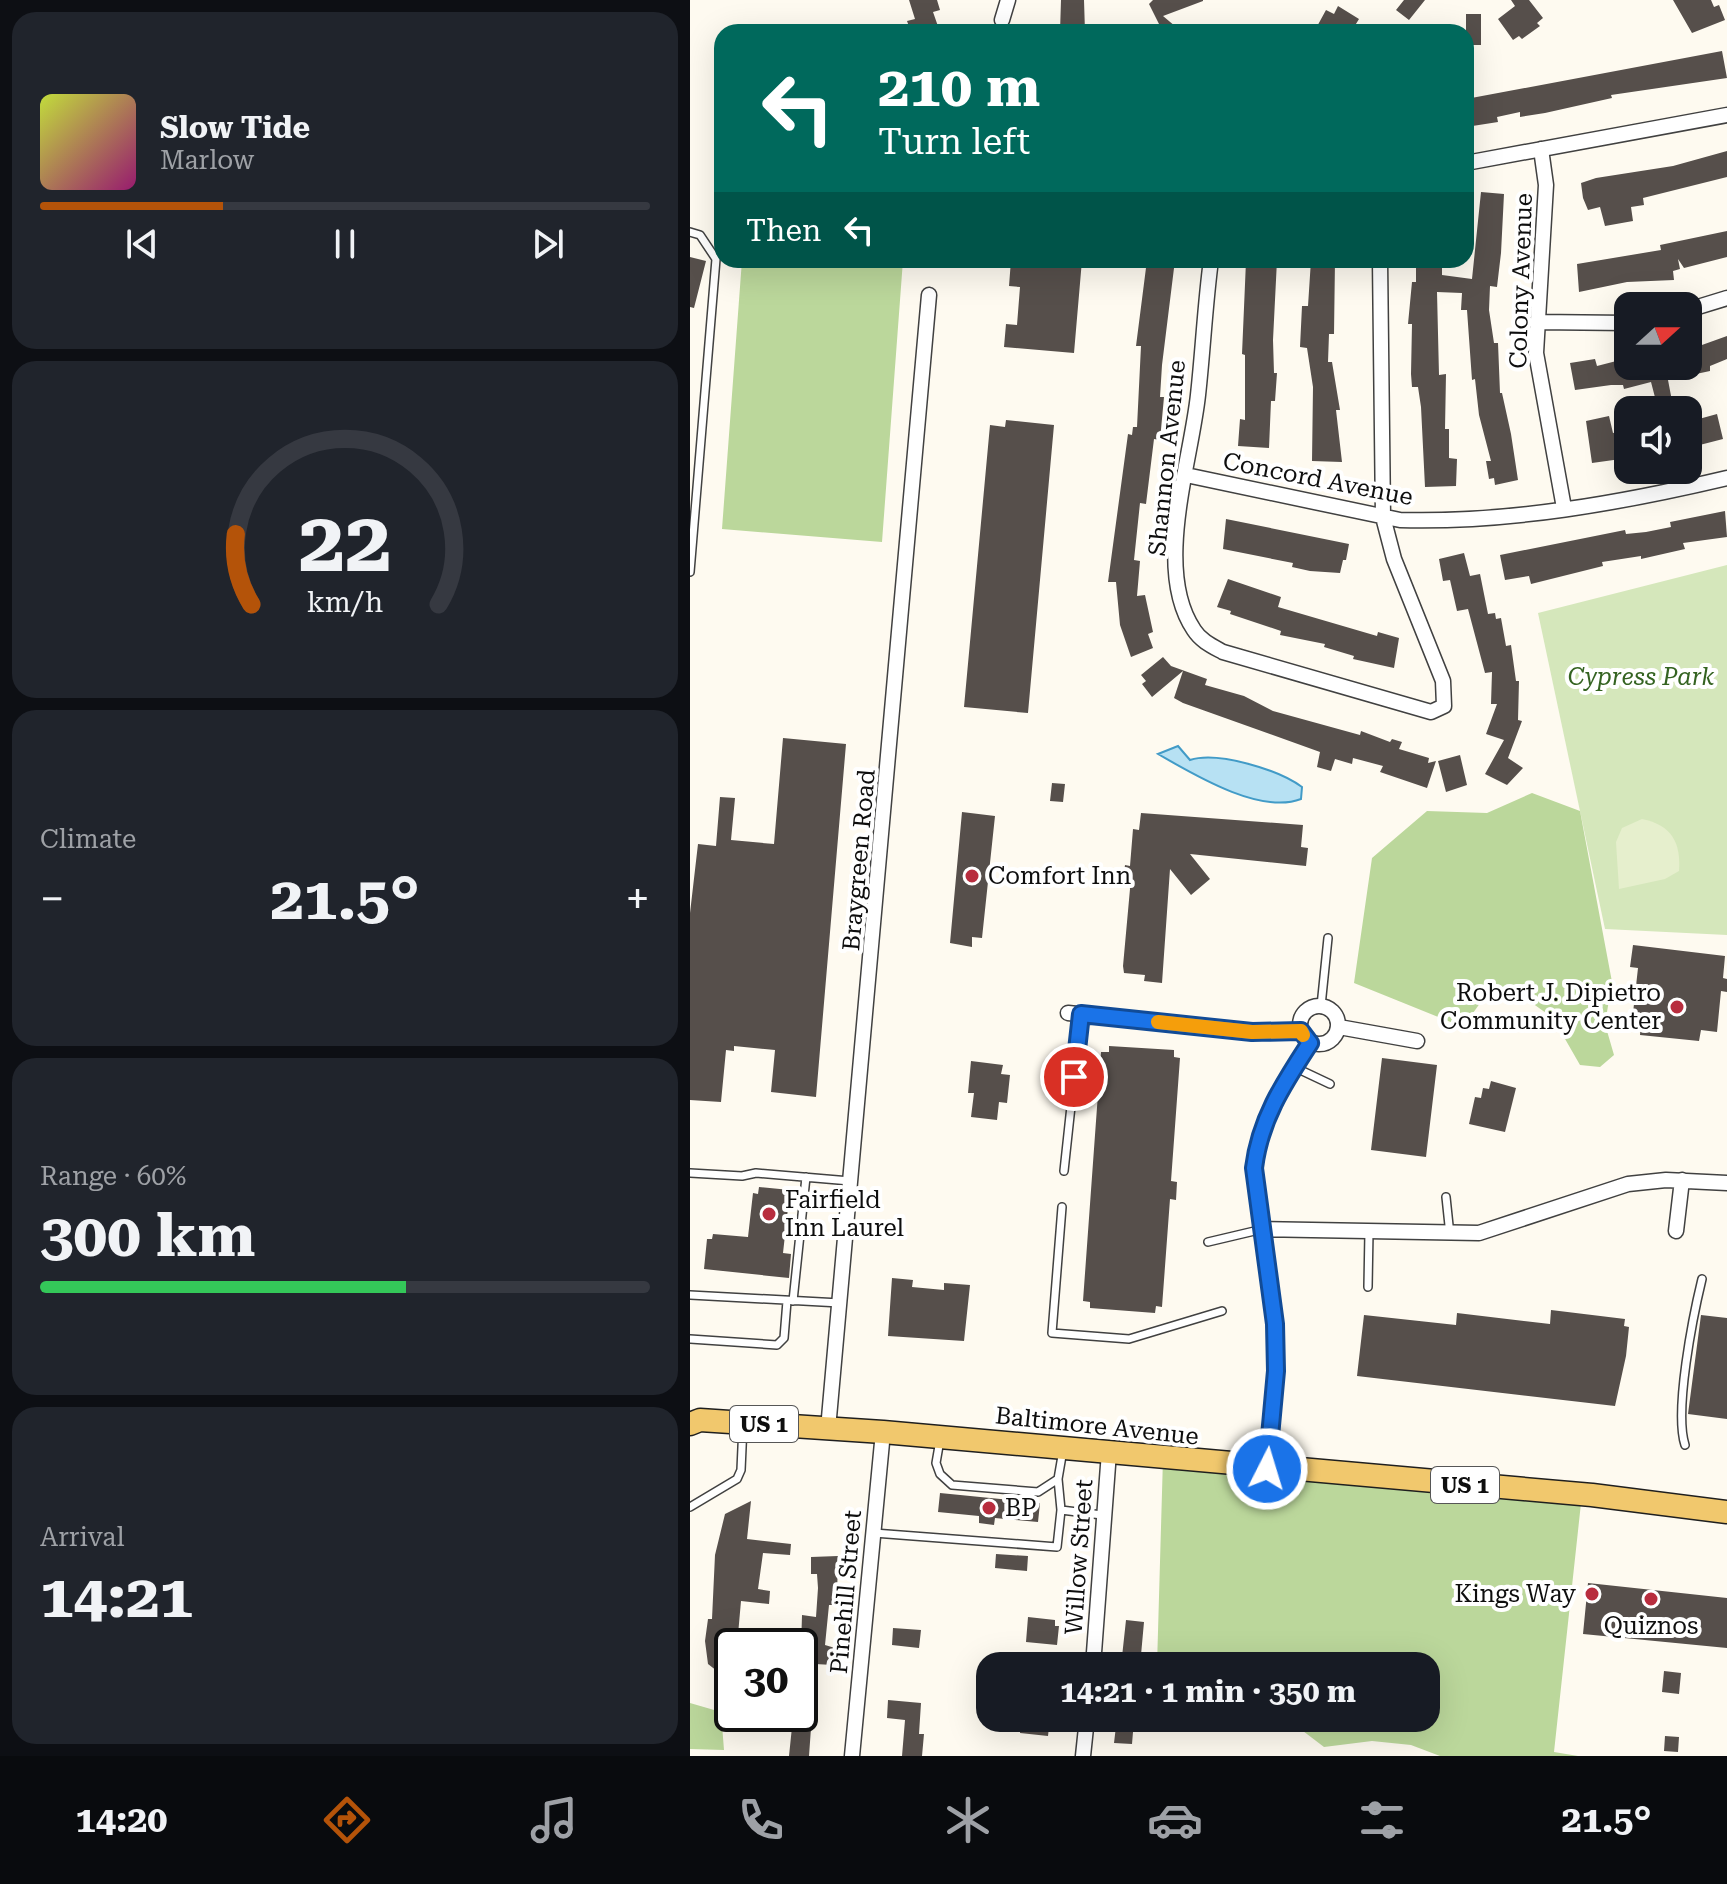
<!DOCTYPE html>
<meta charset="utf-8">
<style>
:root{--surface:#171b24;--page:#20242c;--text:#f1f3f6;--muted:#9ea1a6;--line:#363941;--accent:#b45309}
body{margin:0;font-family:"Roboto Serif",serif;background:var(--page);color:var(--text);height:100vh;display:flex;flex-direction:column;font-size:30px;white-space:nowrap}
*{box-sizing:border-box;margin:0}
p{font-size:26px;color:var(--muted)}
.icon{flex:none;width:44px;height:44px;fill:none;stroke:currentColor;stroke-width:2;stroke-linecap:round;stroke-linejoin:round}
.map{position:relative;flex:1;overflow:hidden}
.drawer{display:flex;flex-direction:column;gap:12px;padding:12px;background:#0d0f14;width:690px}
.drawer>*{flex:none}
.banner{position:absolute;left:24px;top:24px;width:760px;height:244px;border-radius:24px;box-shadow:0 8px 32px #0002;background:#00695c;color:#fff;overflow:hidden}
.needle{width:52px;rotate:69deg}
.tools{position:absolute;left:924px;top:292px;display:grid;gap:16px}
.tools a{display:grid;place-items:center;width:88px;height:88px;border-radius:16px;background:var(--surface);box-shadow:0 8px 32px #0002;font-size:40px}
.speed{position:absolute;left:24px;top:1628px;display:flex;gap:16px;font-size:40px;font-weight:700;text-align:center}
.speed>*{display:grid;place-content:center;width:104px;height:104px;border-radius:50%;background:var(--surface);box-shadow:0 8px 32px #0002;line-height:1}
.speed .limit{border:4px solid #111;border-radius:12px;background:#fff;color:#111}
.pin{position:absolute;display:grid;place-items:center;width:68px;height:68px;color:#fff;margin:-34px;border:4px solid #fff;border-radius:50%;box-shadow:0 2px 8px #0007}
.me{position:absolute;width:88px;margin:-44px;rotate:5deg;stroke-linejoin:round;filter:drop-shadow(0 0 6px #0008)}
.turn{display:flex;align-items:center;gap:28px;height:168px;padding:0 32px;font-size:36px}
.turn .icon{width:104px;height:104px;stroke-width:2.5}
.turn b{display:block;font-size:56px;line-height:68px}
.then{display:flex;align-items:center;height:76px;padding:0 32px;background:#0003;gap:16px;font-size:30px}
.big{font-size:60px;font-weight:700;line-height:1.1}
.drawer .card{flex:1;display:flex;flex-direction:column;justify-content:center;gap:12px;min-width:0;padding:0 28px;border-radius:24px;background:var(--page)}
.drawer .dial{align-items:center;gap:0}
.dial svg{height:208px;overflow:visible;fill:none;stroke:var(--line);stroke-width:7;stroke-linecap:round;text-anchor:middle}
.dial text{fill:var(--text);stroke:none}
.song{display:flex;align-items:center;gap:24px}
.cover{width:96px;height:96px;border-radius:12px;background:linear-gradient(135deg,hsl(70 70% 55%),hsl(320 70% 35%))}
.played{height:8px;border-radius:4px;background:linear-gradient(90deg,var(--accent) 30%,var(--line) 30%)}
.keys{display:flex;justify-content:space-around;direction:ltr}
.heat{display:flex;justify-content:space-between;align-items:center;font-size:44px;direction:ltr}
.charge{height:12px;border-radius:6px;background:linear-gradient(90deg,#34c759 60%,var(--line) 0)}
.trip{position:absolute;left:286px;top:1652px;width:464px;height:80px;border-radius:24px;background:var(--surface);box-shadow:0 8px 32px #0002;font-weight:700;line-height:80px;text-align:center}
.tabs{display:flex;height:128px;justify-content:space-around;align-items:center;background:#090b0e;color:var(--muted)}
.tabs .icon{width:56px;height:56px}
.tabs .on{color:var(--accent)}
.tabs b{font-size:36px;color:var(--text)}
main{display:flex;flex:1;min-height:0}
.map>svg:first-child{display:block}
.green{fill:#d5e7bb}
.forest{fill:#bbd79b}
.pitch{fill:#e6efcd}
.water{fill:#b7e1f3;stroke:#429bc7;stroke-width:2}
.building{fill:#564f4b}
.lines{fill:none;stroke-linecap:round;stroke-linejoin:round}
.lane-casing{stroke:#414141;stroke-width:10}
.street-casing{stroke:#414141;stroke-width:17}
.primary-casing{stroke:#1f1f1f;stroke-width:25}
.lane{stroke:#fff;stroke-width:7}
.street{stroke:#fff;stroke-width:14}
.primary{stroke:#f1c86d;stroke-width:22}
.route-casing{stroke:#114b97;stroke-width:20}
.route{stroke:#1a73e8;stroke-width:14}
.slow{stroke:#f59e0b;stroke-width:14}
.poi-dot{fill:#b82d3e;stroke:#fff;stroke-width:3}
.labels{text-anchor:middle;stroke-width:8;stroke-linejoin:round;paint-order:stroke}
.shield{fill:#fff;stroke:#565656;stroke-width:2}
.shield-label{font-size:22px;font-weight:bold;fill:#0e0e0e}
.street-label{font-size:24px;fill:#0e0e0e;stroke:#fff}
.park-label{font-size:24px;font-style:italic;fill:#346321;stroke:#fff}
.poi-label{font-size:24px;fill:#0e0e0e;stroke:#fff;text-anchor:start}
</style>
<main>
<section class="drawer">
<div class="card">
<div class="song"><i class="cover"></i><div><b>Slow Tide</b><p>Marlow</p></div></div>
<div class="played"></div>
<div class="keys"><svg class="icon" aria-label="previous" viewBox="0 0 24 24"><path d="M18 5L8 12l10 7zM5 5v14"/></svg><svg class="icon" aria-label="pause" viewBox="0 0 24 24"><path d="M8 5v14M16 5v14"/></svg><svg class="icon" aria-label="next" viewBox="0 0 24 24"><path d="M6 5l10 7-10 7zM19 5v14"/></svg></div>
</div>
<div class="card dial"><svg viewBox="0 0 100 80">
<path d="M14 69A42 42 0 1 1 86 69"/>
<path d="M14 69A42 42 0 0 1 8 42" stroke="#b45309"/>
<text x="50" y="56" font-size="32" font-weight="700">22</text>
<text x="50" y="72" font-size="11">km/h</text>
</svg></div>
<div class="card"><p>Climate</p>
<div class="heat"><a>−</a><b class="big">21.5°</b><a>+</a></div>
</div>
<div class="card"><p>Range · 60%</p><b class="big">300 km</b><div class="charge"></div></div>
<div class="card"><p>Arrival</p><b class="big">14:21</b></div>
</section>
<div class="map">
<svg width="1037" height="1756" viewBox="0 0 1037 1756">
<rect width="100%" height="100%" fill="#fefaf0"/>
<path class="green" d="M1037,565V935L915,929L848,613Z"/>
<path class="forest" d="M52,260H213L192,542L32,529Z
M842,793L890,811L922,982L915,1024L924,1055L910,1067L890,1065L863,1018L824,990L793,999L773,1027L664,983L682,858L737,811L797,813Z
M473,1458L892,1494L864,1752L888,1756H750L721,1745L682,1741L634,1747L613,1731L584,1718H736V1666H467Z
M0,1703L31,1712L34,1750L0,1749Z
M492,1718H578C547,1733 525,1732 492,1718Z"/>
<path class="pitch" d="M952,819C982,825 991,843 989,871L975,879L929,889L926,842L932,828Z"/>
<path class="water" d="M488,746L500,760C528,751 589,770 612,787L611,799C570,815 503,774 468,754Z"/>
<path class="building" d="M219,0H247L250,10L243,12L250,32H221L217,21L225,19Z
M371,0H394L395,32H370Z
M463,0H513V1L473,16L492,32H473L459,4Z
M714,0H735L719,20L706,10Z
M821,0H839L853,18L847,23L850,26L832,39L829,36L823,40L808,19L825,6Z
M983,0H1021L1024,7L1029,5L1035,20L1002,33Z
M648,6L669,19L661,32H624L636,10L644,14Z
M776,14H791V45H776Z
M1032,51L1037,78L921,95L922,98L855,113L830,117V112L807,117L808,122L776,127V99Z
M1037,151V177L953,198L954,205L941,207L943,221L915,226L910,207L898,210L893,198L891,183L906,178L983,166Z
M791,192L814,194L811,253L807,287L800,286L799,310L804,343H808L810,393H812L821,434L828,480L805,485L804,478L799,479L796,461H801L789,415L785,379L782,380L777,310H771L772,293L747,292L749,375L756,374L755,429H759V458L767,459L766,486L735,487L731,407L728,387H722L721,374L722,324H718L722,282H726V267L752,268V275L782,279Z
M1037,231V257L994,268L988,259L990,269L983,271L984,280L937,282L889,292L887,264L971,250L970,245Z
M0,257L16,261L4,308L0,307Z
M321,260H392L384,353L314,347L316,324L327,325L330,287L319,286Z
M457,260H485L472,365L470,397H474L470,440L464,439L456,504L450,503L444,560L450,561L447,596L455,595L463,632L458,634L463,648L441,657L430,625L426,582H418L438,434L442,435L443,427H447L451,346H446Z
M559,260H587L583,340L584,373H587L585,401H581L579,448L548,446L550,419L555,420V355L552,354L556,261Z
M621,260H645L644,334H639L638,362H642L650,410H646L652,462L622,461L623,387L617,348L610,347L612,306H618Z
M1037,336V359L1020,366V371L978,380L982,401L967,405L961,382L934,389L933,385H921L885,390L880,363L905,359L907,366L938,358V366H998V350Z
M1027,414L1033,439L998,448V422Z
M919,416L923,433L938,430V458L902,463L896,421Z
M316,420L364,425L338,713L274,707L300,425L315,427Z
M1035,511L1037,537L993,543L995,549L951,559V556L912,562L913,566L841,584L839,576L815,580L810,555L935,530L936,534L956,532L981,527L980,522Z
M536,519L659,544L656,560H653L650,573L620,571L602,567L603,563L533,549Z
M774,553L780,576L790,574L798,614L805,613L806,619L811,618L816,646L821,645L826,681H829L828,720L832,721L818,758L833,768L817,785L795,774L814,740L796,734L807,704H801L802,672L795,673L778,609L767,611L760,580L753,581L749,559Z
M538,579L591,597L588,607L687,636L688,632L709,638L704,668L663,659L664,656L634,647L635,644L590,635L591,631L540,614L541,611L527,607Z
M473,657L481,666L517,679L515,685L554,696L583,711L670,735L671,731L700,742L702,739L712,742L709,749L739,758L738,763L746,761L737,788L690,772L693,766L663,758L662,764L645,759L641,771L627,767L630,752L493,703L484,698L493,671L462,697L452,684L456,681L451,675Z
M93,738L156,744L126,1097L81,1092L85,1050L44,1046V1051L36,1050L31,1102L0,1100V913L8,844L26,846L30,797L45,798L41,840L84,844Z
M770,755L777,785L756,792L748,761Z
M362,783L375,784L373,802L360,801Z
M272,812L305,816L292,938L282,937V947L260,943Z
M451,813L613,825L611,847L618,848L616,866L500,854L520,879L501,895L480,869L472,983L454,981L455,975L434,973L433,966L440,889L439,881L433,880L435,865L440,866L443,829L449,830Z
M943,945L1035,956L1033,978L1037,979V992L1031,991L1027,1032L1011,1030L1009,1041L950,1035L951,1023L942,1022L948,968L940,967Z
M419,1046L484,1050V1057L490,1058L481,1181L487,1182L486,1200L480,1199L472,1307L466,1306L465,1313L400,1308V1302L393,1301L411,1052H419Z
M692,1058L747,1065L736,1157L681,1150Z
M281,1061L313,1065L311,1074L320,1075L317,1103L309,1102L307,1120L281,1117L284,1093H278Z
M801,1081L826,1088L815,1132L779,1124L785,1097L791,1098L793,1088L799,1089Z
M69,1187L100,1190L93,1253L101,1254L99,1278L14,1269L17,1239H22L23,1234L58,1237L63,1193L68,1194Z
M202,1278L223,1280L222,1287L254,1290V1283L280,1285L274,1341L198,1336Z
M861,1310L935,1319L934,1326L939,1327L936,1356L925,1406L667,1376L674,1315L766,1325L767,1313L860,1324Z
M1011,1315L1037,1318V1419L998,1414Z
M250,1493L350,1503L348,1522L305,1518L304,1525L289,1523V1516L248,1512Z
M61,1501L57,1539L101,1544L100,1555L73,1553L68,1589L80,1591L79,1604L51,1601L47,1646H42V1672L27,1671L18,1664L15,1641L18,1619H22L25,1555L35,1514Z
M306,1554L338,1556L337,1571L305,1568Z
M148,1556L147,1598L145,1605H139L135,1645L145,1648L143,1665L125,1664L123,1684L110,1683L112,1615L126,1617L128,1588L127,1574H121V1557Z
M898,1583L1037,1598V1648L893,1634Z
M338,1617L365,1620V1626H369L367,1645L336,1642Z
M436,1620L454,1622L450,1666H431Z
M203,1628L231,1630L229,1648L202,1645Z
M974,1671L991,1673L989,1694L972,1692Z
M198,1700L231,1703L229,1734H234L232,1756H212L215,1720L197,1718Z
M331,1718H360L358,1736L330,1733Z
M427,1718L444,1720L442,1744L424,1743Z
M102,1727L121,1728L119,1756H99Z
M975,1736L989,1737L988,1752L974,1751Z"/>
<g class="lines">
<defs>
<path id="lane" d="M0,232L10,235L26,259L0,572
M631,1006L638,938
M604,1067L640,1084
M374,1171L391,1014
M0,1173L52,1176L66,1173L160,1181
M756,1197L760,1235
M372,1207L362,1333L439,1339L532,1311
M518,1242L573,1229
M678,1287L679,1232
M0,1295L150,1303
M103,1301L116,1177
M0,1339L87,1345L94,1338L97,1301
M250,1440L246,1463L250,1474L262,1485L348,1492L368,1479L373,1450
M995,1445C984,1411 1003,1316 1012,1279
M0,1507L47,1479L51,1470L53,1425
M371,1510L412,1515
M184,1533L367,1547L371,1510L368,1479"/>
<path id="street" d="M312,20L318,0
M851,149L856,185L846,353L874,508
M776,163L1037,115
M521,260C515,305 513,350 508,395C501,462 463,570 504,630C511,641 522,646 533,652L741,712L754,706L753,681L704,559L693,517L690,260
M998,310L1037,298
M847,322L938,323
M496,475L710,520C819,523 931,503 1037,478
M610 1025a19 19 0 1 1 38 0a19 19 0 1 1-38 0Z
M378,1013L562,1032L611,1031
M649,1027L727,1041
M573,1229L789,1233L938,1184L976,1180L1037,1183
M986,1231L992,1180
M138,1429L239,295
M577,1469L586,1371L585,1324L564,1168C570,1119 594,1083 620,1043
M403,1666L419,1452
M162,1756L193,1432
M393,1756L397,1718"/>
<path id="primary" d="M0,1424L10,1420L193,1432L902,1495L1037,1512"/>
</defs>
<use href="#lane" class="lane-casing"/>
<use href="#street" class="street-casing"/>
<use href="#primary" class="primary-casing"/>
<use href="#lane" class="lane"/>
<use href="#street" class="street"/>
<use href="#primary" class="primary"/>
</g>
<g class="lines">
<defs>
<path id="route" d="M384,1077L391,1014L562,1032L611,1031L620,1043C594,1083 570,1119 564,1168L585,1324L586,1371L577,1469"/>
</defs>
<use href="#route" class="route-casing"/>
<use href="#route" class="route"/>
<path class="slow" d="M468,1022L562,1032L611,1031L613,1035"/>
</g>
<g class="poi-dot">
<circle cx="282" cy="876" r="8"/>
<circle cx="987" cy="1007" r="8"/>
<circle cx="79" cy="1214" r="8"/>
<circle cx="299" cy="1508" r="8"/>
<circle cx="902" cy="1594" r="8"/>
<circle cx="961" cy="1599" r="8"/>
</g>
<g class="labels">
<g class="shield">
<rect x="40" y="1406" width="68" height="36" rx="6"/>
<rect x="741" y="1467" width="68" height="36" rx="6"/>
</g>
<g class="shield-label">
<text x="74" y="1432">US 1</text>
<text x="775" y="1493">US 1</text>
</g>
<g class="street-label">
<text transform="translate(831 281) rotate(-88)" y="8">Colony Avenue</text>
<text transform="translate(477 458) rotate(-84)" y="8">Shannon Avenue</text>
<text transform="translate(628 479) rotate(11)" y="8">Concord Avenue</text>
<text transform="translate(169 860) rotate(-85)" y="8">Braygreen Road</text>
<text transform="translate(407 1426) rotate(6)" y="8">Baltimore Avenue</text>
<text transform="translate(389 1557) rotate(-86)" y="8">Willow Street</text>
<text transform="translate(156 1592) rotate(-85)" y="8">Pinehill Street</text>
</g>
<g class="park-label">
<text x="951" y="685">Cypress Park</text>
</g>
<g class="poi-label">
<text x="298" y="884">Comfort Inn</text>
<text x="971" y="1001" text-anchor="end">Robert J. Dipietro<tspan x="971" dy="28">Community Center</tspan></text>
<text x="95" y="1208">Fairfield<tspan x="95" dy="28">Inn Laurel</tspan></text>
<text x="315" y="1516">BP</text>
<text x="886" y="1602" text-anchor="end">Kings Way</text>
<text x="961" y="1634" text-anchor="middle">Quiznos</text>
</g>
</g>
</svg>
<div class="tools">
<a><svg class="needle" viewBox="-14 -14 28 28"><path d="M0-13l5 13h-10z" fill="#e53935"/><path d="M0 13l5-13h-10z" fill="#9ea1a6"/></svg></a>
<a><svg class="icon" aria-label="sound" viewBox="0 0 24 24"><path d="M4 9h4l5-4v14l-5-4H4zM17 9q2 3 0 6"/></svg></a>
</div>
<div class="speed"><div class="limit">30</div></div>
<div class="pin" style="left:384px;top:1077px;background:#d93025"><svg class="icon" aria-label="arrive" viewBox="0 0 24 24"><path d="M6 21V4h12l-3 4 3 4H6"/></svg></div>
<svg class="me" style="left:577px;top:1469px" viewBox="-20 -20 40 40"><circle r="17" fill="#1a73e8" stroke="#fff" stroke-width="3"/><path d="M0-11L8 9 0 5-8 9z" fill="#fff"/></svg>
<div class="trip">14:21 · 1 min · 350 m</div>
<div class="banner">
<div class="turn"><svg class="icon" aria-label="left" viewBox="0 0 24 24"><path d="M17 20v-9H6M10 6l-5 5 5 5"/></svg><div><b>210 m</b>Turn left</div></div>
<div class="then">Then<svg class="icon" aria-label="left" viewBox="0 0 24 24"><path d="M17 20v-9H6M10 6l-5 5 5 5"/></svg></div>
</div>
</div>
</main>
<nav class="tabs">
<b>14:20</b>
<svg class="icon on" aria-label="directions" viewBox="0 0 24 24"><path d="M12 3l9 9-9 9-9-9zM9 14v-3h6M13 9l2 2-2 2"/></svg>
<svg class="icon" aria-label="music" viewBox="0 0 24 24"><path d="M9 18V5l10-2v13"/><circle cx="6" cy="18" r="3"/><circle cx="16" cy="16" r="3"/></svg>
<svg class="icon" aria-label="phone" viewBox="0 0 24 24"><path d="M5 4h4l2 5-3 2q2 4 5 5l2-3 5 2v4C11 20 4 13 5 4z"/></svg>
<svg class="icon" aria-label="climate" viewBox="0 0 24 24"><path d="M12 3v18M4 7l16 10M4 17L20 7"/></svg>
<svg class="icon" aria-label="car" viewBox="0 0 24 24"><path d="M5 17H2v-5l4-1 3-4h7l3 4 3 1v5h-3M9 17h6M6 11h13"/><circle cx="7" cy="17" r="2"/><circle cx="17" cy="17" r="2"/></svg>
<svg class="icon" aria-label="filters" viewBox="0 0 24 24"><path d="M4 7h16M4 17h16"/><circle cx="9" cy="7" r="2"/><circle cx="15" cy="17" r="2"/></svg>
<b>21.5°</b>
</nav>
